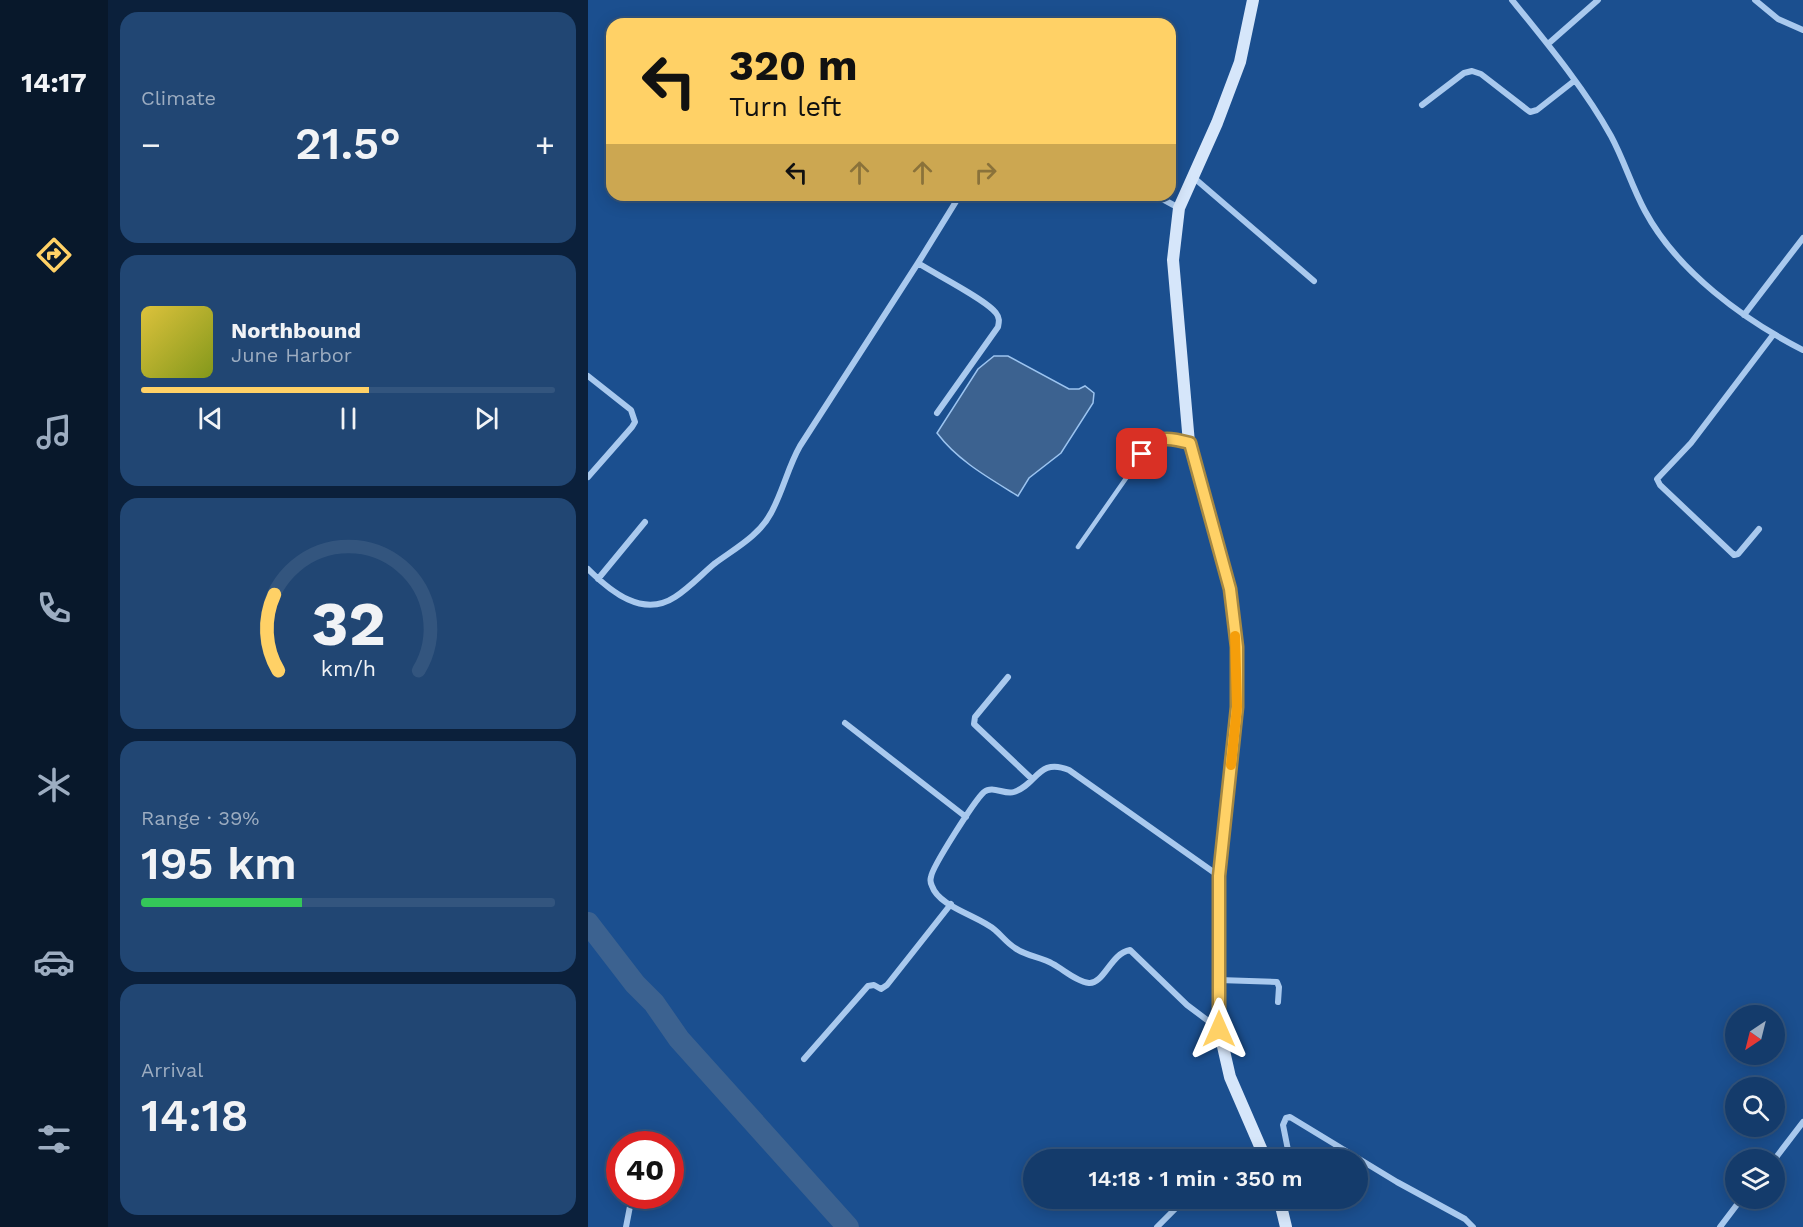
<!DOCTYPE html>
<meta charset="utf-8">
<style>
:root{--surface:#143b6b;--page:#214673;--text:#f1f3f6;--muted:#9dadc1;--line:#33557e;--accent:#ffd166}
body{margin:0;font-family:"Work Sans",sans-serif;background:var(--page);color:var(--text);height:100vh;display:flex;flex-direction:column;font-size:22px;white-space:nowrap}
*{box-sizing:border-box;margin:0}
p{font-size:20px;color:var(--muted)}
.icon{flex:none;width:33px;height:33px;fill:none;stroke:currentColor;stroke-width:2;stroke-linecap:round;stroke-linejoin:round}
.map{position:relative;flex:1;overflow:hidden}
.drawer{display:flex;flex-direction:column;gap:12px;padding:12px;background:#0b203b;width:480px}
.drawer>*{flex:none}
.guide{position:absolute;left:18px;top:18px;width:570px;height:183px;border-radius:18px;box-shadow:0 3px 15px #0003,0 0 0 2px var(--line);background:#ffd166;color:#111;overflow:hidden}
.needle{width:39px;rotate:215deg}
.tools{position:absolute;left:1137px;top:1005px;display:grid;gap:12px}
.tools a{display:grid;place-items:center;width:60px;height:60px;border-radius:50%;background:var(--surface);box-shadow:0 3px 15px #0003,0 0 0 2px var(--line);font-size:30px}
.speed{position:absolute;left:18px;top:1131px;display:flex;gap:12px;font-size:30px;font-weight:700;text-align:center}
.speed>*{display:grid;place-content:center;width:78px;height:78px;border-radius:50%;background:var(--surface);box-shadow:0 3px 15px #0003,0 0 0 2px var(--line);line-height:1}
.speed .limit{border:9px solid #d22;background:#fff;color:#111}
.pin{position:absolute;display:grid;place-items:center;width:51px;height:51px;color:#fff;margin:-26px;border-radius:12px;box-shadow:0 3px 9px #0006}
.me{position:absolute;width:66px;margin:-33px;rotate:0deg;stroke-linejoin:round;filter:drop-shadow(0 0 4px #0008)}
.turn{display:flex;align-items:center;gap:21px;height:126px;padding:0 24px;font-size:27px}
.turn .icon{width:78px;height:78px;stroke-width:2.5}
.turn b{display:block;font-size:42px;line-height:51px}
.lanes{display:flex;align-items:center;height:57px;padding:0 24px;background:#0003;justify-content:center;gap:30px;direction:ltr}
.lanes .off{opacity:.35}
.big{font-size:45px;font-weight:600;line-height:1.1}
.drawer .widget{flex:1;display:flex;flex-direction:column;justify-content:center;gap:9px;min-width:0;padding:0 21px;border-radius:18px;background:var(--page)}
.drawer .dial{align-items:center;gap:0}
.dial svg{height:156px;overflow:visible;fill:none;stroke:var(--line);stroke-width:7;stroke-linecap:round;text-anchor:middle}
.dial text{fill:var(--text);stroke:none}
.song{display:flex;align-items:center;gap:18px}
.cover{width:72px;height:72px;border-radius:9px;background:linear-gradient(135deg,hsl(50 70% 55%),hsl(70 70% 35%))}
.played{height:6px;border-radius:3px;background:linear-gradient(90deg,var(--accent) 55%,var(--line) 55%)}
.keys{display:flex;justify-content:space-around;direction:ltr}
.heat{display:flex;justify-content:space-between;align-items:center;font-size:33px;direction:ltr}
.charge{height:9px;border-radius:4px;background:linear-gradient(90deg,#34c759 39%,var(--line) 0)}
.trip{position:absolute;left:435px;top:1149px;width:345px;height:60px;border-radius:30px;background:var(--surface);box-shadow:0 3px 15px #0003,0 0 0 2px var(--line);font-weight:600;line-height:60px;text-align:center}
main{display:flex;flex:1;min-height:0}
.tabs{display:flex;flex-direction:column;width:108px;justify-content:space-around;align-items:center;background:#08182b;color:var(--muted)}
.tabs .icon{width:42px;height:42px}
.tabs .current{color:var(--accent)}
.tabs b{font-size:27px;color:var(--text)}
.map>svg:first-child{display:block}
.water{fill:#3c6290;stroke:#9cc4f0;stroke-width:1.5}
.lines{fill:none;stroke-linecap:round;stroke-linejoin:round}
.river{stroke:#3c6290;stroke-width:22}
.lane{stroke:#a9c9ee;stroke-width:4.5}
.street{stroke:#a9c9ee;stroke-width:6}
.secondary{stroke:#d6e6fa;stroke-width:12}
.route-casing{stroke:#a68842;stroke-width:15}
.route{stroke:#ffd166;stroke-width:10}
.slow{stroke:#f59e0b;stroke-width:10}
</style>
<main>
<nav class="tabs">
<b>14:17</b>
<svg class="icon current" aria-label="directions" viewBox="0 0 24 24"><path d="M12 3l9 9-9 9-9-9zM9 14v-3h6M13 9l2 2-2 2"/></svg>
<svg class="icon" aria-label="music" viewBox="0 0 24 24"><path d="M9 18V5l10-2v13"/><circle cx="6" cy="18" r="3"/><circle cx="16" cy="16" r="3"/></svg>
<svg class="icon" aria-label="phone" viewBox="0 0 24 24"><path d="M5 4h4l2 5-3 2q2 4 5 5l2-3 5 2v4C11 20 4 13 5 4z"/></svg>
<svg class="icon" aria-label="climate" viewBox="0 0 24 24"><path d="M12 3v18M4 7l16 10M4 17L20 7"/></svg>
<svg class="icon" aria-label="car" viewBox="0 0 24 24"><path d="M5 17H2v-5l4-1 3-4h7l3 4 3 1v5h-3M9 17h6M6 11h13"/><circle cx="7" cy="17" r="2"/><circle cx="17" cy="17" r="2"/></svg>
<svg class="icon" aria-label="filters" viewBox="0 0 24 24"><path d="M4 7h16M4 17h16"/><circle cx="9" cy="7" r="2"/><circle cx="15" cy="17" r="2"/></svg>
</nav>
<section class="drawer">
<div class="widget"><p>Climate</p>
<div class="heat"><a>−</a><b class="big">21.5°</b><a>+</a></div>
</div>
<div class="widget">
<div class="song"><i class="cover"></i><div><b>Northbound</b><p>June Harbor</p></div></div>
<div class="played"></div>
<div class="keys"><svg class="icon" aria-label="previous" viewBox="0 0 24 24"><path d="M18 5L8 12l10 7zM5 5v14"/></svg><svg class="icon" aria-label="pause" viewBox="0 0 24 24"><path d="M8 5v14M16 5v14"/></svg><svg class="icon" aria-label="next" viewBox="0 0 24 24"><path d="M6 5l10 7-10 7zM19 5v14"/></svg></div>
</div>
<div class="widget dial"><svg viewBox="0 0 100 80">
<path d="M14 69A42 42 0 1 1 86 69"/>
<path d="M14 69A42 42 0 0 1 12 30" stroke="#ffd166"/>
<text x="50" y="56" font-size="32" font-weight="700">32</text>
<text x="50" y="72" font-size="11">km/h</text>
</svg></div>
<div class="widget"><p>Range · 39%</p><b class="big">195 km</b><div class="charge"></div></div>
<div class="widget"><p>Arrival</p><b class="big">14:18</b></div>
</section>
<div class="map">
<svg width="1215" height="1227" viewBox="0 0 1215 1227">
<rect width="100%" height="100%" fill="#1b4f8f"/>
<path class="water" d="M406,356H420L481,389H491L497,386L506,393L505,403L473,453L441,478L430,496C401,478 370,461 349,433L390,369Z"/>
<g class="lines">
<path class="river" d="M0,923L47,984L66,1003L91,1039L260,1227"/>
<path class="lane" d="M490,547L562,444C576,438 585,439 599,443"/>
<path class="street" d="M924,0C958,42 997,89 1023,136C1036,160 1044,187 1057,211C1089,271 1156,320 1215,350
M1167,0L1190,19L1215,30
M960,44L1010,0
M834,105L876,73L884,71L893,74L942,112L949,110L986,81
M605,177L726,281
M567,195L591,208
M330,263C347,274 399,300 408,313C412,318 411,322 410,327L349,413
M1156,315L1215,238
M0,376L43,410L47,422L44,427L0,477
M1171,529L1150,554L1146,555L1072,485L1069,479L1103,443L1185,335
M0,569C23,592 55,618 87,597C101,588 113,575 126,564C146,549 171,536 183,513C195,491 200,467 212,446L330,263L372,195
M10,579L57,522
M420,677L387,717L386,724L444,779
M257,723L378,817
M631,876L481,770C450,757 449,785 426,792C416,795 405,785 396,792C387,800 344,867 343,877C342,880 343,884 344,886C351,907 391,916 407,930C414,936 419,943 427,948C438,956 453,957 465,964C475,969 489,982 501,983C516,984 523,953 542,950L599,1005L631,1029
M631,980L689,982L691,987L690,1002
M216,1059L280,986L286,985L293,989L299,985L363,904
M702,1160L695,1125L698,1118L702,1117L809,1182L877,1219L885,1227
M1186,1160L1215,1122
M38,1227L44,1196
M569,1227L598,1198
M1132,1227L1154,1198"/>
<path class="secondary" d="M665,0L652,62L629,123L591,208L585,260L601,443L642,589L649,647V707L631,876V1029L642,1077L678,1160
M691,1198L698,1227"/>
</g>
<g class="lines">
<defs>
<path id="route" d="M554,454C570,435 580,437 602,443L642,589L649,647V707L631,876V1029"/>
</defs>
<use href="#route" class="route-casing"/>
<use href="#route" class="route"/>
<path class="slow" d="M643,765L649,707L647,636"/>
</g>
</svg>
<div class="tools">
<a><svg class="needle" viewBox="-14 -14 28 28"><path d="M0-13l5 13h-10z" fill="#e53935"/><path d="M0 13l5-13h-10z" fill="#9dadc1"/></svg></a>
<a><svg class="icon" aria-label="search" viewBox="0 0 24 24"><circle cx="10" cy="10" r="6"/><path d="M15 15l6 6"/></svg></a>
<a><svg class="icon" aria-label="layers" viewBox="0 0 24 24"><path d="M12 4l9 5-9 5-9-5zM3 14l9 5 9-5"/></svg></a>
</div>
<div class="speed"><div class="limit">40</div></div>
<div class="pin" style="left:554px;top:454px;background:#d93025"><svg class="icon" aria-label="arrive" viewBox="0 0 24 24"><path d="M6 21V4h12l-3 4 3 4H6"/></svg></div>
<svg class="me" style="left:631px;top:1029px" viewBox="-20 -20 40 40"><path d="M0-17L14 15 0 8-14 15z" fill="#ffd166" stroke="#fff" stroke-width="4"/></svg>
<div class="trip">14:18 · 1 min · 350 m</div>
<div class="guide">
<div class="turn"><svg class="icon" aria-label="left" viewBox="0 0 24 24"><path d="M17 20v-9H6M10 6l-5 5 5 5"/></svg><div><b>320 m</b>Turn left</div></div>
<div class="lanes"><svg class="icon" aria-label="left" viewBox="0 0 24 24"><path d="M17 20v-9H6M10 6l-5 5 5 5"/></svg><svg class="icon off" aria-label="ahead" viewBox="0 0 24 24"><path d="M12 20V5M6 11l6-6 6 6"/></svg><svg class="icon off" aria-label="ahead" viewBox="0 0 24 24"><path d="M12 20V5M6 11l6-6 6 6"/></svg><svg class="icon off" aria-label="right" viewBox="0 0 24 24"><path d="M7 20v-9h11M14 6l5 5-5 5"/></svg></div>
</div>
</div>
</main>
